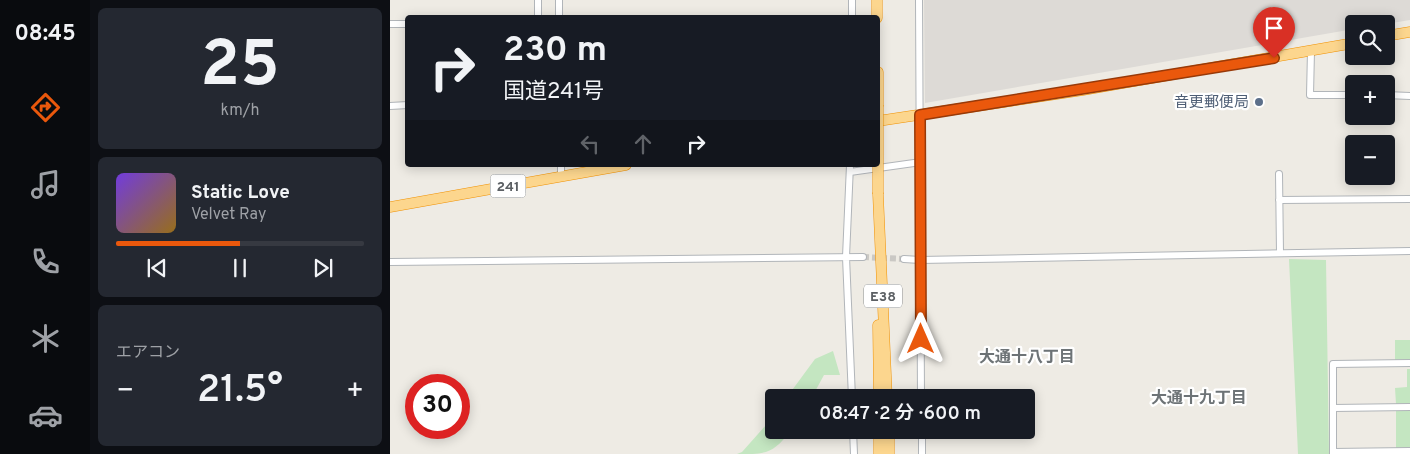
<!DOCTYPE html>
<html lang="ja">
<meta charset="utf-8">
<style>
:root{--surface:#171b24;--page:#242831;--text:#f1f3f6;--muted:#9ea1a6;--line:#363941;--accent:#ea580c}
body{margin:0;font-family:Overpass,"Noto Sans JP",sans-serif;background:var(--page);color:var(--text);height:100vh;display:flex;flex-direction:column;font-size:19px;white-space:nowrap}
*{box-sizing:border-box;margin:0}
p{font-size:16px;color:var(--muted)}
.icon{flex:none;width:28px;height:28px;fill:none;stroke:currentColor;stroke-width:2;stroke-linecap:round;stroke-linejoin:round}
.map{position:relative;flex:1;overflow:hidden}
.sheet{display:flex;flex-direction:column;gap:8px;padding:8px;background:#0d0f14;width:300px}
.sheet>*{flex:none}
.banner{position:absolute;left:15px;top:15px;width:475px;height:152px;border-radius:5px;box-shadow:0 2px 12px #0003;background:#171b24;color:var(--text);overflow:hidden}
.tools{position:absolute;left:955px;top:15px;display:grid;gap:10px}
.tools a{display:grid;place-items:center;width:50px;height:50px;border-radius:5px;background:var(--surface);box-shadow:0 2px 12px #0003;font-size:25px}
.speed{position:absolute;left:15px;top:374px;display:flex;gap:10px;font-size:25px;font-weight:700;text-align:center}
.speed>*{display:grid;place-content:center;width:65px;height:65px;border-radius:50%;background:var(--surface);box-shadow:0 2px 12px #0003;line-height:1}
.speed .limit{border:8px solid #d22;background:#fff;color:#111}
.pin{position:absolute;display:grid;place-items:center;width:42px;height:42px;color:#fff;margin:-51px -21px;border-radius:50% 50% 50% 0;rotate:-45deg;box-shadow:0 0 5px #0007}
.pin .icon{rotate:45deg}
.me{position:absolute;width:55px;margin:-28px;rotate:0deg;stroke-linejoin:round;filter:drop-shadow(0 0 4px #0008)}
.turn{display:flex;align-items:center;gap:18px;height:105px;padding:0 15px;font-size:22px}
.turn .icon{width:65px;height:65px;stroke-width:2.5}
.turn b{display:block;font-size:35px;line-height:42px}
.lanes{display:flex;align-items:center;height:48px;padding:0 15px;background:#0003;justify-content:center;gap:25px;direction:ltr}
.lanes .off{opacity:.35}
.big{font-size:38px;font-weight:600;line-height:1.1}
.sheet .tile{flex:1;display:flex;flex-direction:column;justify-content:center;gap:8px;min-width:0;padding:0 18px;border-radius:8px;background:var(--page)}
.sheet .dial{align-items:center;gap:0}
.dial b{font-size:65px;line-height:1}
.song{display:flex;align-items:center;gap:15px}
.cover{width:60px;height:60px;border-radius:8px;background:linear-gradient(135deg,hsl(260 70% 55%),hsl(40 70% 35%))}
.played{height:5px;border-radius:2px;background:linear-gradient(90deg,var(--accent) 50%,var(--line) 50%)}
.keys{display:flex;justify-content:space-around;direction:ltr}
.heat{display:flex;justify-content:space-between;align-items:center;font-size:28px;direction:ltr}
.trip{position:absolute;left:375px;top:389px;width:270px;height:50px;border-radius:5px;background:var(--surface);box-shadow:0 2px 12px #0003;font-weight:600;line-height:50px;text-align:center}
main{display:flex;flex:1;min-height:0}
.dock{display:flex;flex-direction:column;width:90px;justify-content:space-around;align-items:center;background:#090b0e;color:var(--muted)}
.dock .icon{width:35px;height:35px}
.dock .on{color:var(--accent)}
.dock b{font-size:22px;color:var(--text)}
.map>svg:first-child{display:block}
.industrial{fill:#dddad6}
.green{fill:#c4e6c1}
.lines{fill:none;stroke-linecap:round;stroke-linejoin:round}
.minor-tunnel{stroke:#cac8c4;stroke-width:6;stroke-dasharray:6 3;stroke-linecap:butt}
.minor-casing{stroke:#b1b5b9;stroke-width:8}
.highway-casing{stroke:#f09102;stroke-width:11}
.minor{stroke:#fff;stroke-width:6}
.highway{stroke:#fcd68e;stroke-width:10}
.highway-bridge-casing{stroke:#f09102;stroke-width:11;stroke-linecap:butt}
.highway-bridge{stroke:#fcd68e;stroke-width:10}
.route-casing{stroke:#983908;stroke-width:12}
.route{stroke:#ea580c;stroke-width:9}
.service-dot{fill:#5c6f8a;stroke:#fff;stroke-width:2}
.labels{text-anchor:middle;stroke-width:4.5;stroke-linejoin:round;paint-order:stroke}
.shield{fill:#fff;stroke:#8d9092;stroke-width:1}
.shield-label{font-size:14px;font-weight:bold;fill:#5c6064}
.service-label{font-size:15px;fill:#4e5e75;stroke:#fff;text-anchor:end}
.neighbourhood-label{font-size:16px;font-weight:bold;fill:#6d7376;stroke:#fff}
</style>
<main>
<nav class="dock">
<b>08:45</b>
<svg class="icon on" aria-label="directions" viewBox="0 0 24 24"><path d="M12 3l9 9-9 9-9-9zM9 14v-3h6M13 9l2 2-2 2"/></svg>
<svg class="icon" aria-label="music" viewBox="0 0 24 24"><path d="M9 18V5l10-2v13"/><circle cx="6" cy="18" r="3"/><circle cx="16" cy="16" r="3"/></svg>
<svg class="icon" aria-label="phone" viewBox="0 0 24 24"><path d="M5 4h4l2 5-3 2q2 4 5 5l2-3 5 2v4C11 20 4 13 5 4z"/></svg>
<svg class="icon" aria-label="climate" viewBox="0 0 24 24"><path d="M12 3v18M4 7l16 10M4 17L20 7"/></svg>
<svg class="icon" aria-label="car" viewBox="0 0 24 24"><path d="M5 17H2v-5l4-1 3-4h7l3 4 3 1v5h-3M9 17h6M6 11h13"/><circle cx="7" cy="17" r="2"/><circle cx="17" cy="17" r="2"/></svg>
</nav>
<section class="sheet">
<div class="tile dial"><b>25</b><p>km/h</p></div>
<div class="tile">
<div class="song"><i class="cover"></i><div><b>Static Love</b><p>Velvet Ray</p></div></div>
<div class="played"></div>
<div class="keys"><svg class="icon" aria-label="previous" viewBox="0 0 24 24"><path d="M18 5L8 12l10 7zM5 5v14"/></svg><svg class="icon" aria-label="pause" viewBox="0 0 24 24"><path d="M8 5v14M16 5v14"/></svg><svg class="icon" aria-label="next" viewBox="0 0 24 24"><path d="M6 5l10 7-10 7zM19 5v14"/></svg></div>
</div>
<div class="tile"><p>エアコン</p>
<div class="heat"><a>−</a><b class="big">21.5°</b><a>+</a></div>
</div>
</section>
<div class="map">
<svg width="1020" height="454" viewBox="0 0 1020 454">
<rect width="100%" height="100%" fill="#eeebe4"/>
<path class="industrial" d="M534,0H1020V20L996,24H964V29L535,103Z"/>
<path class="green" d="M899,259L936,260L939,454H908Z
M1005,340H1020V361H1005Z
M443,351L450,375H434L422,397H397L425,359Z
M1017,369H1020V404H1006L1005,388L1017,387Z
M1006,409H1020V448H1006Z
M384,416V430H401C383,454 377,454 347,454L352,452Z"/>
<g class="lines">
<path class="minor-tunnel" d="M473,257L514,259"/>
<defs>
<path id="minor" d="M148,0V18
M169,0V18
M529,0L531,398
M462,18V0
M0,24H18
M921,51L920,95H964
M996,95L1020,96
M0,106L18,105
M460,165L456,257L462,398
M460,172L531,162
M889,174L890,253
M171,177V165
M889,200L1020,199
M514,259L530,260L1020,251
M0,262L473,257
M943,408L1020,407
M463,430L464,454
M532,430V454
M943,452L1020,451
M943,454V364L1020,363"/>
<path id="highway" d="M487,0V18
M996,36L1020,32
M488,72V105
M488,121L693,90L964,43
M488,194L497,398
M0,207L236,165
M488,325L489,398
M489,430V454
M499,430V454"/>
</defs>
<use href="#minor" class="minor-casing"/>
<use href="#highway" class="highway-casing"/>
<use href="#minor" class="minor"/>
<use href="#highway" class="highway"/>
<defs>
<path id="highway-bridge" d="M488,105V194"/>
</defs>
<use href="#highway-bridge" class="highway-bridge-casing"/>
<use href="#highway-bridge" class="highway-bridge"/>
</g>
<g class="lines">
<defs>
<path id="route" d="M531,339L530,115L884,58"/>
</defs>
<use href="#route" class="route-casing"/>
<use href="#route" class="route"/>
</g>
<circle class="service-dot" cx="869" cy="102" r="5"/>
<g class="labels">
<g class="shield">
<rect x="100.5" y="174.5" width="35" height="23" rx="4"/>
<rect x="474" y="284.5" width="38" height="23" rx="4"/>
</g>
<g class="shield-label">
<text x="118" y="191">241</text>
<text x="493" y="301">E38</text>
</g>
<g class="service-label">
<text x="859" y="107">音更郵便局</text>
</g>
<g class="neighbourhood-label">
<text x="637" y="362">大通十八丁目</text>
<text x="809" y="403">大通十九丁目</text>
</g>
</g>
</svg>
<div class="tools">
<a><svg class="icon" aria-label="search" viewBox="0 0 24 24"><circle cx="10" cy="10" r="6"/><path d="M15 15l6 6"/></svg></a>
<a>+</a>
<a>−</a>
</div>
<div class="speed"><div class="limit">30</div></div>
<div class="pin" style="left:884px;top:58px;background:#d93025"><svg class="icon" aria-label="arrive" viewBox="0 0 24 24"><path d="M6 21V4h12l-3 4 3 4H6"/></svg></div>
<svg class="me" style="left:531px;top:339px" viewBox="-20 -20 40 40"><path d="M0-17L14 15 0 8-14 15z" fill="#ea580c" stroke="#fff" stroke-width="4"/></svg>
<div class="trip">08:47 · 2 分 · 600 m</div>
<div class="banner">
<div class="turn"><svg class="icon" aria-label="right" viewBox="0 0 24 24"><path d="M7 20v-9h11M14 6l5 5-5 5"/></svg><div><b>230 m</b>国道241号</div></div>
<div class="lanes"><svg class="icon off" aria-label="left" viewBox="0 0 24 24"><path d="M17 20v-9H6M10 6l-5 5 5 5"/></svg><svg class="icon off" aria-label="ahead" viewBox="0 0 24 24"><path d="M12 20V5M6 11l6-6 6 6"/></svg><svg class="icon" aria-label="right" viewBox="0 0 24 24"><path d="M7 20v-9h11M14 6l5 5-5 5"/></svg></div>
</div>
</div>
</main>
